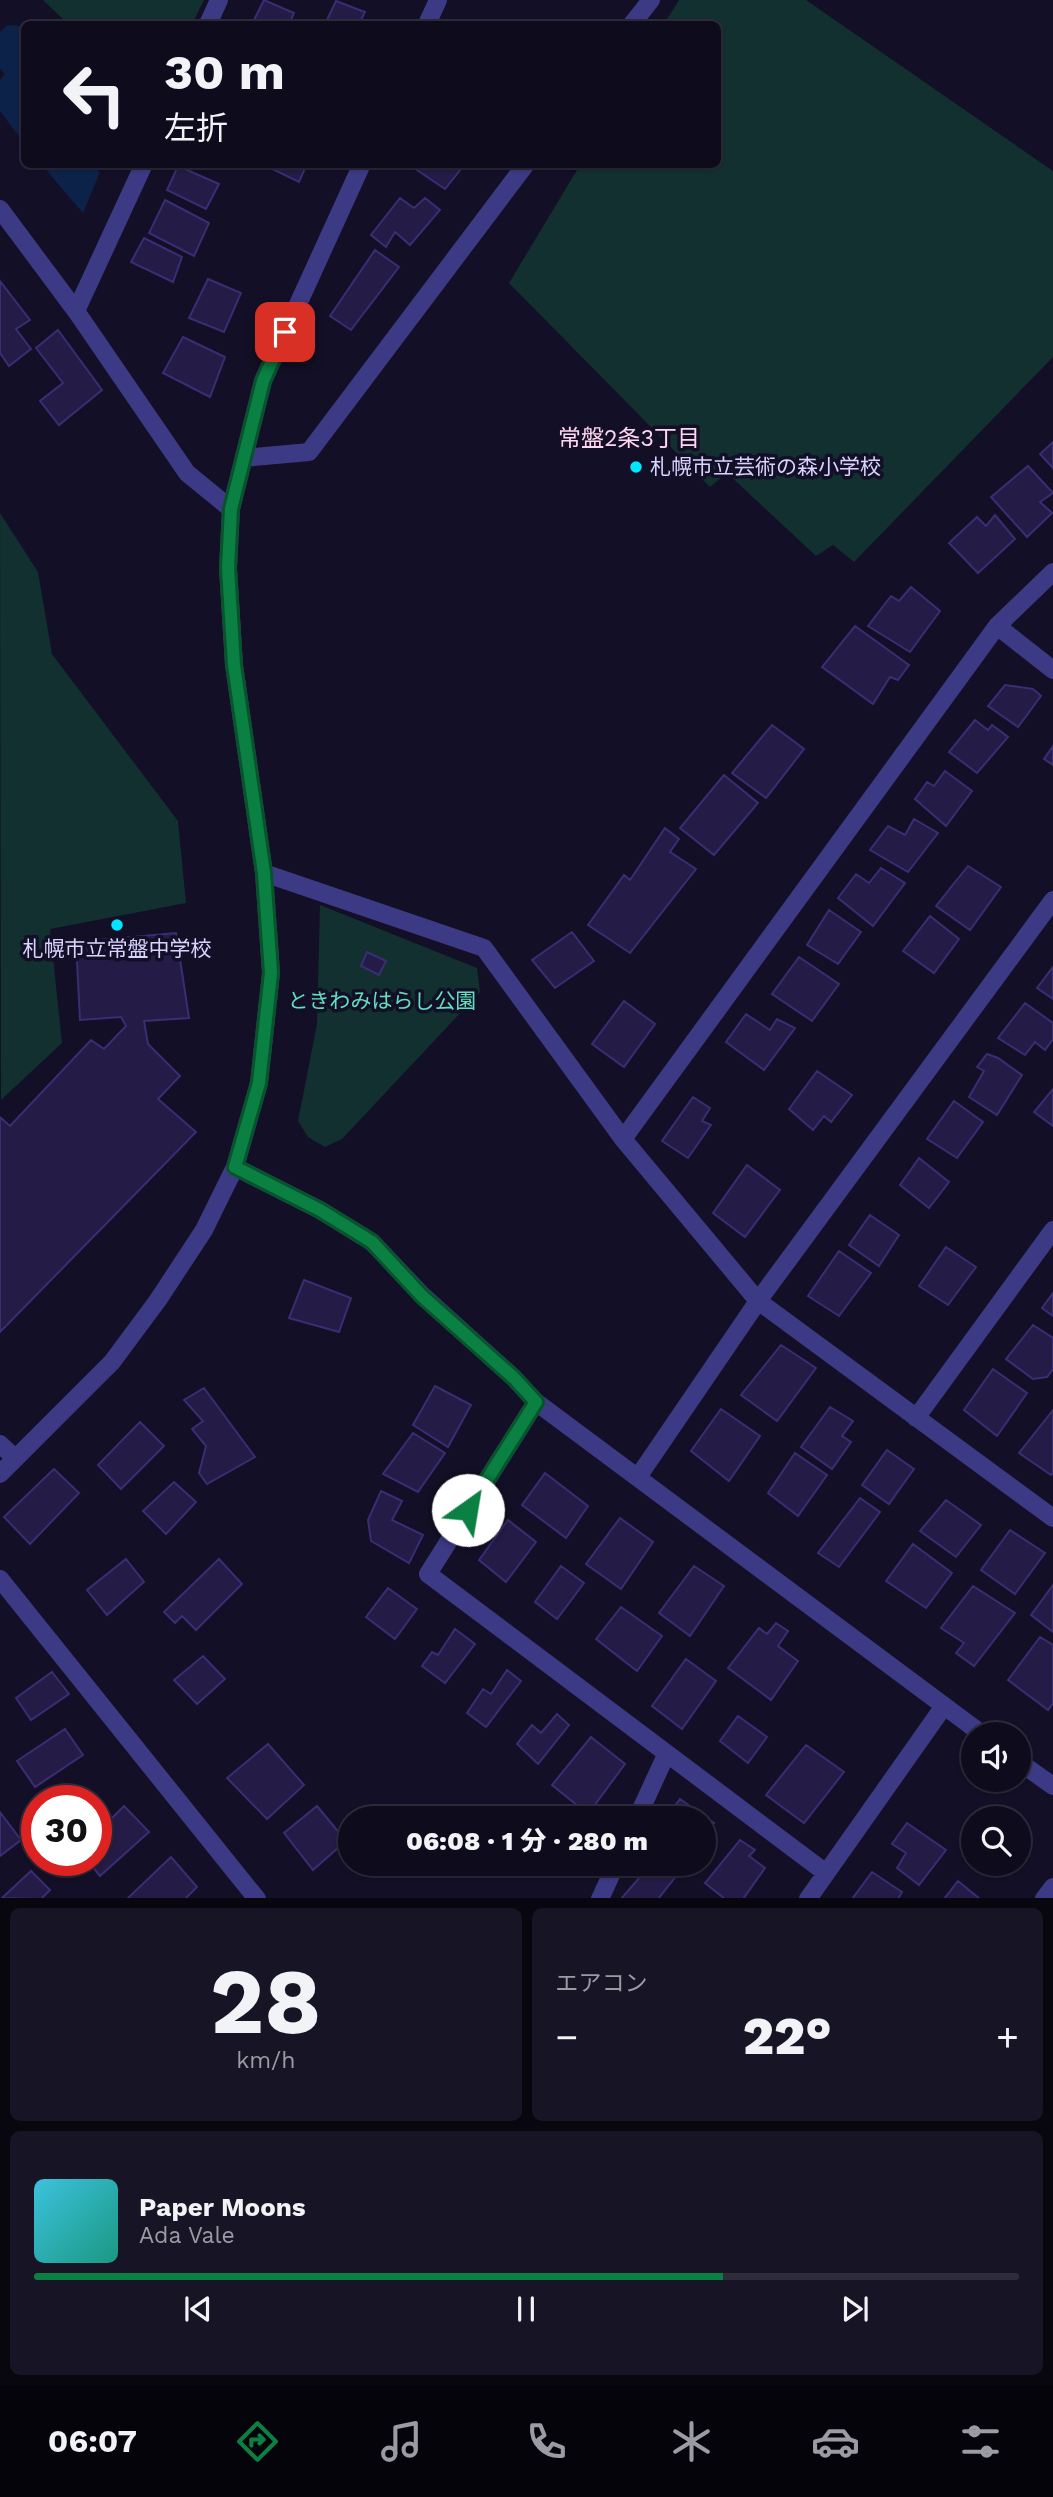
<!DOCTYPE html>
<html lang="ja">
<meta charset="utf-8">
<style>
:root{--surface:#0e0b1c;--page:#171425;--text:#f1f3f6;--muted:#9b9ba3;--line:#2e2b3b;--accent:#0b8043}
body{margin:0;font-family:"Work Sans","Noto Sans JP",sans-serif;background:var(--page);color:var(--text);height:100vh;display:flex;flex-direction:column;font-size:26px;white-space:nowrap}
*{box-sizing:border-box;margin:0}
p{font-size:23px;color:var(--muted)}
.icon{flex:none;width:38px;height:38px;fill:none;stroke:currentColor;stroke-width:2;stroke-linecap:round;stroke-linejoin:round}
.map{position:relative;height:1898px;overflow:hidden}
.sheet{display:flex;flex-direction:column;gap:10px;padding:10px;background:#08060f;flex:1}
.sheet>*{flex:none}
.guide{position:absolute;left:21px;top:21px;width:700px;height:147px;border-radius:10px;box-shadow:0 2px 5px #0004,0 0 0 2px var(--line);background:#0e0b1c;color:var(--text);overflow:hidden}
.controls{position:absolute;left:961px;top:1722px;display:grid;gap:14px}
.controls a{display:grid;place-items:center;width:70px;height:70px;border-radius:50%;background:var(--surface);box-shadow:0 2px 5px #0004,0 0 0 2px var(--line);font-size:35px}
.speed{position:absolute;left:21px;top:1785px;display:flex;gap:14px;font-size:35px;font-weight:700;text-align:center}
.speed>*{display:grid;place-content:center;width:91px;height:91px;border-radius:50%;background:var(--surface);box-shadow:0 2px 5px #0004,0 0 0 2px var(--line);line-height:1}
.speed .limit{border:10px solid #d22;background:#fff;color:#111}
.pin{position:absolute;display:grid;place-items:center;width:60px;height:60px;color:#fff;margin:-30px;border-radius:14px;box-shadow:0 4px 10px #0006}
.me{position:absolute;width:77px;margin:-38px;rotate:32deg;stroke-linejoin:round;filter:drop-shadow(0 0 5px #0008)}
.turn{display:flex;align-items:center;gap:24px;height:147px;padding:0 28px;font-size:32px}
.turn .icon{width:91px;height:91px;stroke-width:2.5}
.turn b{display:block;font-size:49px;line-height:60px}
.big{font-size:52px;font-weight:800;line-height:1.1}
.sheet .widget{flex:1;display:flex;flex-direction:column;justify-content:center;gap:10px;min-width:0;padding:0 24px;border-radius:10px;background:var(--page)}
.sheet .dial{align-items:center;gap:0}
.dial b{font-size:91px;line-height:1}
.song{display:flex;align-items:center;gap:21px}
.cover{width:84px;height:84px;border-radius:10px;background:linear-gradient(135deg,hsl(190 70% 55%),hsl(170 70% 35%))}
.played{height:7px;border-radius:4px;background:linear-gradient(90deg,var(--accent) 70%,var(--line) 70%)}
.keys{display:flex;justify-content:space-around;direction:ltr}
.heat{display:flex;justify-content:space-between;align-items:center;font-size:38px;direction:ltr}
.sheet .tiles{flex:1;display:grid;gap:10px;grid-template-columns:1fr 1fr}
.widget:last-child{grid-column:span 2}
.trip{position:absolute;left:338px;top:1806px;width:378px;height:70px;border-radius:35px;background:var(--surface);box-shadow:0 2px 5px #0004,0 0 0 2px var(--line);font-weight:800;line-height:70px;text-align:center}
.dock{display:flex;height:112px;justify-content:space-around;align-items:center;background:#06040b;color:var(--muted)}
.dock .icon{width:49px;height:49px}
.dock .current{color:var(--accent)}
.dock b{font-size:32px;color:var(--text)}
.map>svg:first-child{display:block}
.green{fill:#12302f}
.water{fill:#0c2248}
.building{fill:#241b47;stroke:#3b2d73;stroke-width:2}
.lines{fill:none;stroke-linecap:round;stroke-linejoin:round}
.minor{stroke:#3d3a85;stroke-width:18}
.route-casing{stroke:#07532c;stroke-width:18}
.route{stroke:#0b8043;stroke-width:12}
.poi-dot{fill:#00e5ff;stroke:#130f26;stroke-width:2.5}
.labels{text-anchor:middle;stroke-width:7;stroke-linejoin:round;paint-order:stroke}
.poi-label{font-size:21px;fill:#d9d4ff;stroke:#130f26;text-anchor:start}
.park-label{font-size:21px;fill:#5fe0c0;stroke:#130f26}
.neighbourhood-label{font-size:23px;fill:#ffd6f0;stroke:#130f26}
</style>
<div class="map">
<svg width="1053" height="1899" viewBox="0 0 1053 1899">
<rect width="100%" height="100%" fill="#130f26"/>
<path class="green" d="M43,0H204L192,24H68Z
M679,0H806L1053,171V357L854,562L833,545L816,556L727,473L710,487L509,283L580,165L718,164V24H664Z
M0,513L38,572L52,654L178,821L186,903L50,929L62,1043L1,1100Z
M320,905L477,968L480,992L342,1139L325,1147L308,1137L298,1121L317,1024Z"/>
<path class="water" d="M8,25L24,26V143L0,111V80L5,74L0,69V32Z
M42,165H92L100,172L83,213Z"/>
<path class="building" d="M264,0L294,13L289,24H252Z
M336,1L365,12L359,24H325Z
M262,164H307L299,182Z
M408,164H465L445,189Z
M178,166L219,184L206,209L167,190Z
M400,198L414,208L425,198L440,210L410,245L395,232L386,247L371,235Z
M165,200L209,223L194,256L149,233Z
M144,238L182,257L173,282L131,262Z
M375,250L399,267L351,330L330,316Z
M208,279L241,293L224,332L189,318Z
M0,281L30,320L16,329L31,349L9,366L0,353Z
M58,330L102,390L59,425L40,401L63,383L36,348Z
M183,337L225,357L210,397L163,373Z
M1053,442V468L1040,454Z
M1028,466L1053,493L1040,502L1052,513L1027,537L991,497Z
M995,515L1015,539L978,573L949,543L977,517L986,526Z
M911,587L940,611L910,652L868,626L891,596L899,601Z
M855,626L909,665L898,680L890,677L873,704L822,667Z
M1005,685L1033,689L1041,696L1018,727L988,706Z
M975,720L988,730L992,725L1008,737L977,773L949,752Z
M772,725L804,749L766,798L732,773Z
M1053,746V765L1044,759Z
M945,771L972,791L946,826L915,799L927,782L934,786Z
M724,775L758,803L714,855L680,828Z
M914,819L938,833L908,872L870,850L888,826L905,835Z
M665,828L679,839L670,852L696,869L630,953L588,925L624,875L630,880Z
M968,866L1001,887L970,930L936,906Z
M881,868L905,883L873,926L838,898L856,874L869,883Z
M829,910L861,932L838,964L807,945Z
M930,916L959,939L934,973L903,951Z
M572,932L594,961L555,988L532,960Z
M176,933L189,1018L144,1021L148,1044L180,1076L158,1099L196,1132L0,1332V1117L10,1126L91,1040L104,1049L126,1026L121,1017L80,1020L76,942Z
M367,952L386,961L379,975L361,966Z
M799,957L839,984L812,1021L772,994Z
M1053,967V999L1037,988Z
M624,1001L655,1024L624,1067L592,1044Z
M1025,1003L1053,1023V1039L1045,1050L1035,1042L1025,1055L998,1038Z
M746,1014L770,1030L777,1019L795,1028L764,1070L726,1042Z
M987,1054L998,1058L1022,1075L997,1115L969,1097L984,1071L977,1067Z
M817,1071L852,1095L831,1122L824,1116L813,1130L789,1109Z
M1053,1089V1126L1034,1112Z
M693,1097L710,1108L702,1121L711,1125L688,1158L662,1141Z
M954,1101L983,1122L957,1158L927,1139Z
M919,1158L949,1182L929,1208L900,1185Z
M747,1165L780,1190L745,1237L713,1213Z
M870,1215L899,1235L879,1266L849,1245Z
M946,1247L976,1267L948,1305L919,1286Z
M839,1251L871,1273L839,1316L808,1296Z
M304,1280L351,1298L339,1332L289,1318Z
M1053,1293V1316L1042,1308Z
M1033,1325L1053,1338V1369L1047,1377L1033,1379L1006,1359Z
M781,1345L816,1368L777,1421L741,1395Z
M993,1369L1027,1393L997,1436L964,1410Z
M435,1386L471,1405L448,1447L413,1425Z
M204,1388L255,1457L207,1484L199,1473L206,1446L192,1429L203,1421L184,1400Z
M830,1407L853,1421L842,1436L851,1442L832,1469L801,1447Z
M721,1409L760,1436L729,1481L691,1451Z
M1053,1410V1473L1051,1475L1019,1453Z
M140,1422L164,1446L121,1489L98,1465Z
M413,1433L445,1453L418,1492L383,1474Z
M887,1450L914,1469L889,1504L862,1485Z
M795,1453L827,1475L798,1516L768,1493Z
M54,1469L79,1493L30,1544L4,1517Z
M545,1473L588,1506L566,1538L522,1505Z
M174,1482L196,1502L166,1534L143,1511Z
M381,1491L402,1501L392,1520L423,1535L409,1563L371,1541L368,1520Z
M860,1498L880,1512L839,1567L818,1553Z
M946,1500L981,1525L956,1557L920,1531Z
M620,1518L653,1542L621,1589L586,1564Z
M508,1520L536,1542L506,1582L479,1560Z
M1010,1530L1045,1553L1015,1594L981,1570Z
M913,1544L952,1573L926,1608L886,1581Z
M126,1559L144,1582L107,1615L87,1590Z
M219,1559L242,1584L196,1630L182,1616L175,1623L164,1612Z
M561,1566L584,1583L557,1619L535,1602Z
M694,1566L724,1586L690,1636L659,1613Z
M1053,1585V1632L1031,1615Z
M973,1586L1015,1613L974,1666L956,1653L964,1643L941,1628Z
M388,1588L417,1609L395,1639L366,1617Z
M621,1607L662,1636L637,1671L596,1639Z
M776,1623L788,1631L778,1646L798,1661L771,1700L728,1668L759,1628L767,1634Z
M455,1629L475,1644L445,1683L422,1666L432,1652L438,1655Z
M1040,1637L1053,1645V1703L1048,1710L1008,1680Z
M203,1656L225,1679L197,1704L174,1680Z
M686,1659L716,1681L682,1729L652,1706Z
M507,1670L521,1681L486,1727L467,1713L483,1689L491,1694Z
M52,1672L69,1694L31,1720L16,1698Z
M557,1714L569,1725L538,1764L517,1744L532,1725L541,1733Z
M738,1716L767,1737L748,1763L720,1741Z
M65,1729L83,1755L35,1787L17,1761Z
M591,1737L625,1764L588,1814L552,1785Z
M268,1744L304,1785L267,1819L227,1778Z
M806,1745L844,1772L804,1823L766,1795Z
M680,1799L714,1823L704,1838V1818H666Z
M124,1806L149,1832L100,1876L87,1860H96V1834Z
M317,1806L346,1841L313,1870L284,1833Z
M0,1812L21,1840L0,1856Z
M907,1823L946,1850L919,1885L897,1868L906,1853L892,1844Z
M740,1840L755,1850L749,1856L765,1868L743,1899H725L705,1883Z
M171,1857L197,1887L185,1899H127Z
M651,1864H663L677,1875L658,1899H621Z
M31,1871L50,1890L41,1899L2,1898Z
M872,1872L902,1892L898,1899H852Z
M958,1881L980,1899H944Z"/>
<g class="lines">
<path class="minor" d="M208,24L219,0
M427,24L438,0
M632,24L651,0
M0,209L76,311L187,473L231,509
M76,311L144,164
M244,458L309,452L526,164
M997,626L1053,670
M264,873L484,948L623,1139L758,1301L1053,1518
M623,1139L997,626L1053,572
M235,1167L320,1210L372,1242L422,1295L514,1378L536,1402L982,1734
M536,1402L428,1574L826,1873
M916,1418L1053,1230
M0,1444L15,1458
M0,1474L112,1362L158,1300L204,1230L235,1167L259,1083L271,973L264,873L234,665L228,568L231,509L263,381L362,164
M638,1477L758,1301L1053,900
M0,1579L257,1899
M1018,1761L1053,1786
M637,1818L666,1755
M600,1899L616,1864
M808,1899L944,1706
M1044,1899L1053,1887"/>
</g>
<g class="lines">
<defs>
<path id="route" d="M285,332L263,381L231,509L228,568L234,665L264,873L271,973L259,1083L235,1167L320,1210L372,1242L422,1296L514,1378L536,1402L468,1510"/>
</defs>
<use href="#route" class="route-casing"/>
<use href="#route" class="route"/>
</g>
<g class="poi-dot">
<circle cx="636" cy="467" r="7"/>
<circle cx="117" cy="925" r="7"/>
</g>
<g class="labels">
<g class="poi-label">
<text x="650" y="474">札幌市立芸術の森小学校</text>
<text x="117" y="956" text-anchor="middle">札幌市立常盤中学校</text>
</g>
<g class="park-label">
<text x="382" y="1008">ときわみはらし公園</text>
</g>
<g class="neighbourhood-label">
<text x="629" y="446">常盤2条3丁目</text>
</g>
</g>
</svg>
<div class="controls">
<a><svg class="icon" aria-label="sound" viewBox="0 0 24 24"><path d="M4 9h4l5-4v14l-5-4H4zM17 9q2 3 0 6"/></svg></a>
<a><svg class="icon" aria-label="search" viewBox="0 0 24 24"><circle cx="10" cy="10" r="6"/><path d="M15 15l6 6"/></svg></a>
</div>
<div class="speed"><div class="limit">30</div></div>
<div class="pin" style="left:285px;top:332px;background:#d93025"><svg class="icon" aria-label="arrive" viewBox="0 0 24 24"><path d="M6 21V4h12l-3 4 3 4H6"/></svg></div>
<svg class="me" style="left:468px;top:1510px" viewBox="-20 -20 40 40"><circle r="19" fill="#fff"/><path d="M0-13L10 11 0 6-10 11z" fill="#0b8043"/></svg>
<div class="trip">06:08 · 1 分 · 280 m</div>
<div class="guide">
<div class="turn"><svg class="icon" aria-label="left" viewBox="0 0 24 24"><path d="M17 20v-9H6M10 6l-5 5 5 5"/></svg><div><b>30 m</b>左折</div></div>
</div>
</div>
<section class="sheet">
<div class="tiles">
<div class="widget dial"><b>28</b><p>km/h</p></div>
<div class="widget"><p>エアコン</p>
<div class="heat"><a>−</a><b class="big">22°</b><a>+</a></div>
</div>
<div class="widget">
<div class="song"><i class="cover"></i><div><b>Paper Moons</b><p>Ada Vale</p></div></div>
<div class="played"></div>
<div class="keys"><svg class="icon" aria-label="previous" viewBox="0 0 24 24"><path d="M18 5L8 12l10 7zM5 5v14"/></svg><svg class="icon" aria-label="pause" viewBox="0 0 24 24"><path d="M8 5v14M16 5v14"/></svg><svg class="icon" aria-label="next" viewBox="0 0 24 24"><path d="M6 5l10 7-10 7zM19 5v14"/></svg></div>
</div>
</div>
</section>
<nav class="dock">
<b>06:07</b>
<svg class="icon current" aria-label="directions" viewBox="0 0 24 24"><path d="M12 3l9 9-9 9-9-9zM9 14v-3h6M13 9l2 2-2 2"/></svg>
<svg class="icon" aria-label="music" viewBox="0 0 24 24"><path d="M9 18V5l10-2v13"/><circle cx="6" cy="18" r="3"/><circle cx="16" cy="16" r="3"/></svg>
<svg class="icon" aria-label="phone" viewBox="0 0 24 24"><path d="M5 4h4l2 5-3 2q2 4 5 5l2-3 5 2v4C11 20 4 13 5 4z"/></svg>
<svg class="icon" aria-label="climate" viewBox="0 0 24 24"><path d="M12 3v18M4 7l16 10M4 17L20 7"/></svg>
<svg class="icon" aria-label="car" viewBox="0 0 24 24"><path d="M5 17H2v-5l4-1 3-4h7l3 4 3 1v5h-3M9 17h6M6 11h13"/><circle cx="7" cy="17" r="2"/><circle cx="17" cy="17" r="2"/></svg>
<svg class="icon" aria-label="filters" viewBox="0 0 24 24"><path d="M4 7h16M4 17h16"/><circle cx="9" cy="7" r="2"/><circle cx="15" cy="17" r="2"/></svg>
</nav>
